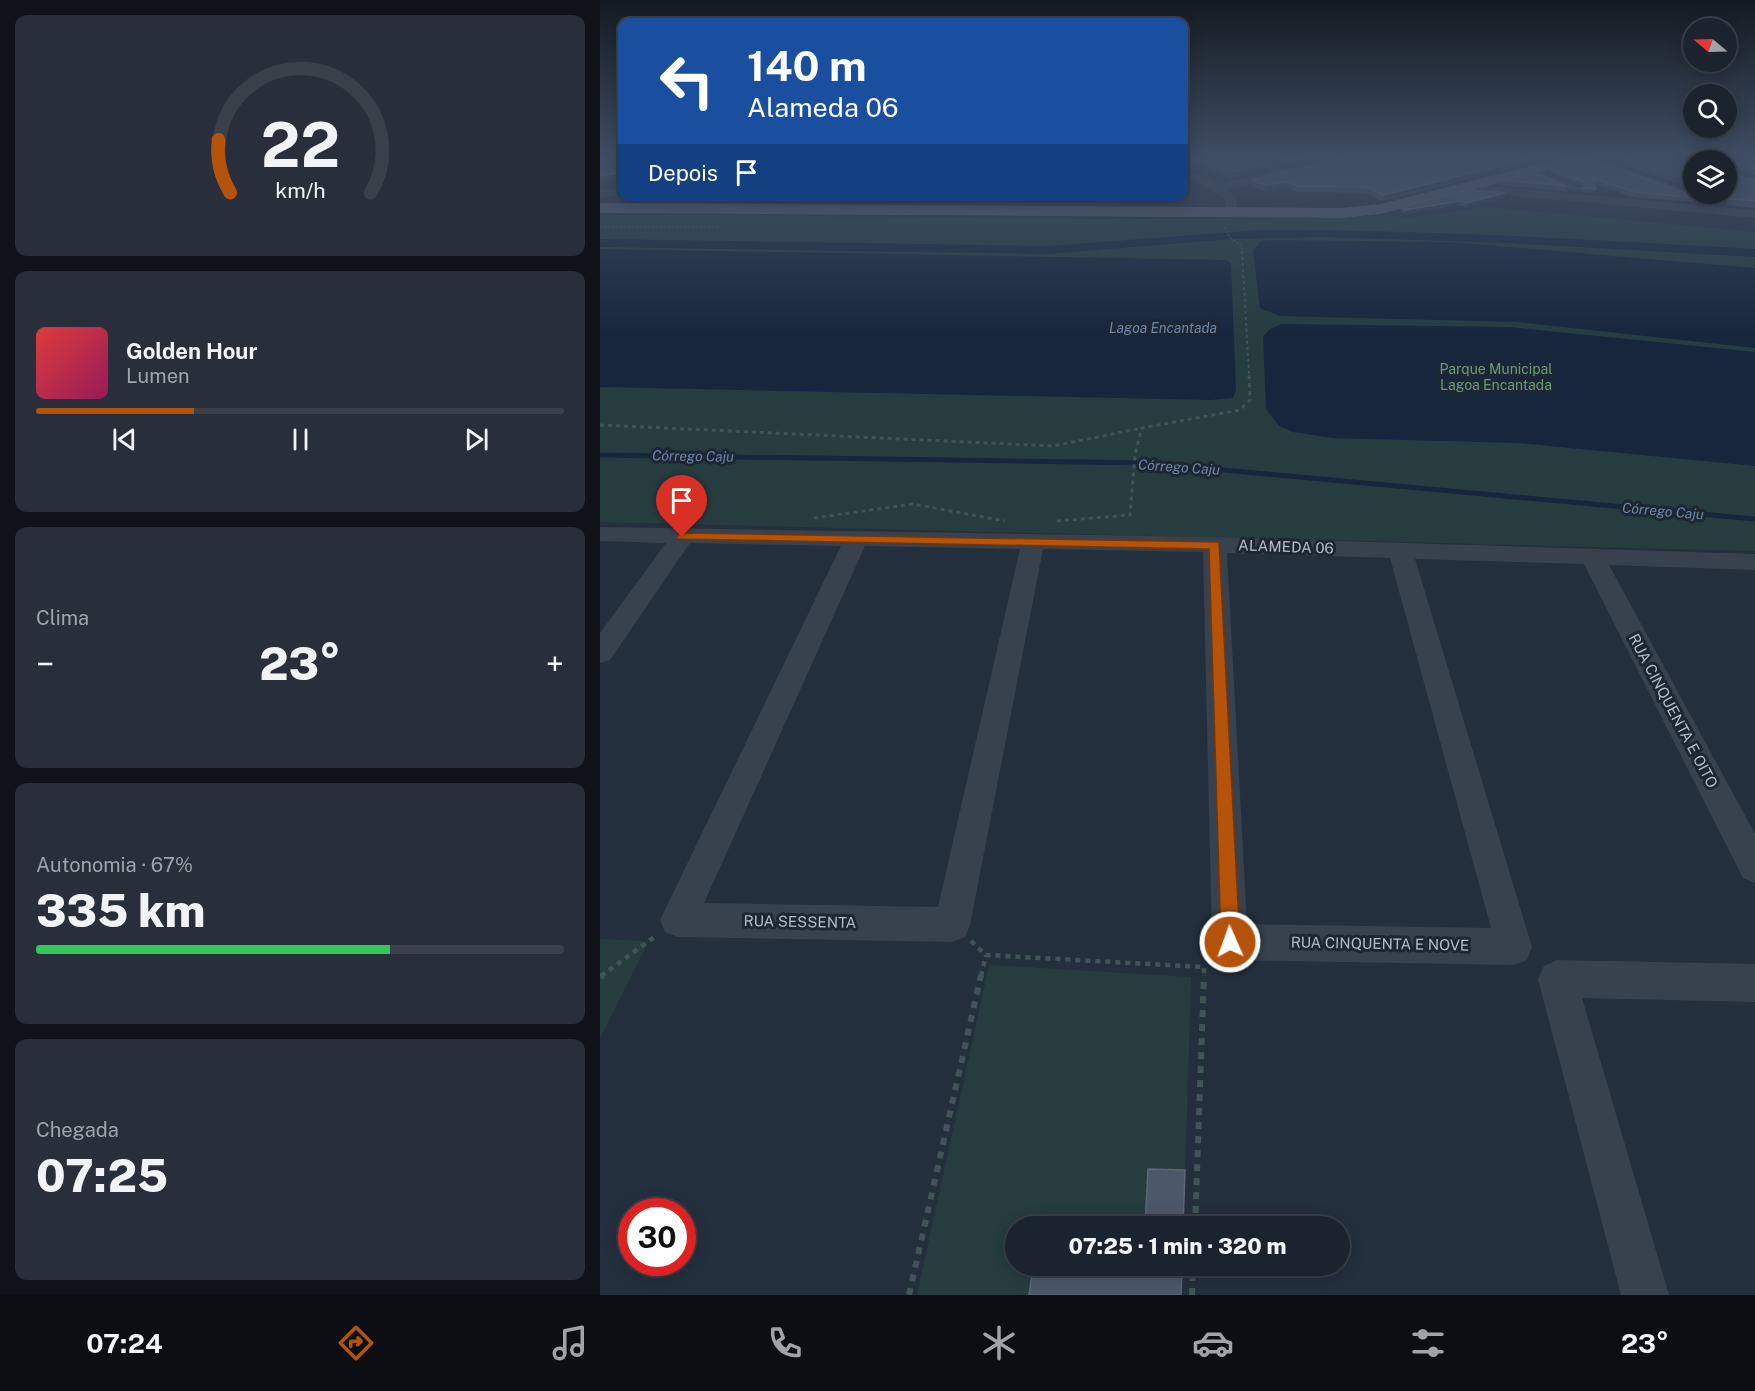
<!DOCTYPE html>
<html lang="pt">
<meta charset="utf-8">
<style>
:root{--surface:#1b232e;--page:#282f3a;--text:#f1f3f6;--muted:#a0a4aa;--line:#39404a;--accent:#b45309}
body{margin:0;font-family:"Public Sans",sans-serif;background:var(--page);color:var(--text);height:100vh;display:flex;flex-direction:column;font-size:22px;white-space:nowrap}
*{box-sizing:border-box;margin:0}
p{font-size:20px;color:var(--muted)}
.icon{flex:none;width:33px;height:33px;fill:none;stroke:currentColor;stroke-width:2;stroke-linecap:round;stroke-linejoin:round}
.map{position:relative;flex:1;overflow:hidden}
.drawer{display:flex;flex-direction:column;gap:15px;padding:15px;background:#0f1319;width:600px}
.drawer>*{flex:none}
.hud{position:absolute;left:18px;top:18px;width:570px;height:183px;border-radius:12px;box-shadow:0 3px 15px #0003,0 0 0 2px var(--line);background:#1a4fa0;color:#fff;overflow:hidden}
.needle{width:39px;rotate:289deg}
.tools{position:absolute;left:1083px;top:18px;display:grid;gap:12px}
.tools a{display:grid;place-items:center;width:54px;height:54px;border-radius:50%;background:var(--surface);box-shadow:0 3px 15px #0003,0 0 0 2px var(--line);font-size:30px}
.speed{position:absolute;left:18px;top:1198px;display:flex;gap:12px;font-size:30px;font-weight:700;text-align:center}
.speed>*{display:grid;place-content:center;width:78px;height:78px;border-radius:50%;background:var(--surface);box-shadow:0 3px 15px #0003,0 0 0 2px var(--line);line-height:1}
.speed .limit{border:9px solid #d22;background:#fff;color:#111}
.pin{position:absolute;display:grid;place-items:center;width:51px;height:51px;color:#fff;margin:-62px -26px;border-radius:50% 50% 50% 0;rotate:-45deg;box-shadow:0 0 6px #0007}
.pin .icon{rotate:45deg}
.me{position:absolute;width:66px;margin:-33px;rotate:358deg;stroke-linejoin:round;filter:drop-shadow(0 0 4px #0008)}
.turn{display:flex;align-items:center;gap:21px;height:126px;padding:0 30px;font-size:27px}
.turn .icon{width:78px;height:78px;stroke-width:2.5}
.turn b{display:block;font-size:42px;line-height:51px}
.then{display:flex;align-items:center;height:57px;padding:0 30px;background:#0003;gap:12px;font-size:22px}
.big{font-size:45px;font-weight:800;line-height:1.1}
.drawer .widget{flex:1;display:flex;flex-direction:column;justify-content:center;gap:9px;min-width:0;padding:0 21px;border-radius:12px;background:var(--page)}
.drawer .dial{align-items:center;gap:0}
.dial svg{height:156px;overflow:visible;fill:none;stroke:var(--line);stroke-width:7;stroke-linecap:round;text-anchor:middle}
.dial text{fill:var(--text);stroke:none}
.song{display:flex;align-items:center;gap:18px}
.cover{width:72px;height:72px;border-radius:9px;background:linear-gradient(135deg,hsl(0 70% 55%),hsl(330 70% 35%))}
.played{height:6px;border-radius:3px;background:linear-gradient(90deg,var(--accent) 30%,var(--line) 30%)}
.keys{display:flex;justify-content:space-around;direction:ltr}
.heat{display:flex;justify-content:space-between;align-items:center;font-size:33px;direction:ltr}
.charge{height:9px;border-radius:4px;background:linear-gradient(90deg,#34c759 67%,var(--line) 0)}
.trip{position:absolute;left:405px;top:1216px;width:345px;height:60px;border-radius:30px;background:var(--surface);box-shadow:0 3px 15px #0003,0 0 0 2px var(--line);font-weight:800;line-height:60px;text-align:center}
.menu{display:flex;height:96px;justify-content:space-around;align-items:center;background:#0b0e12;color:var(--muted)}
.menu .icon{width:42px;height:42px}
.menu .on{color:var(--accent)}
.menu b{font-size:27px;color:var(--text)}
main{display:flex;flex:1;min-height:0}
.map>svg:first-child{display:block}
.green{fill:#263c3f}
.water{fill:#17263c}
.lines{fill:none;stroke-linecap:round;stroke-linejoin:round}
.stream{stroke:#17263c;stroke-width:5}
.canal{fill:#17263c;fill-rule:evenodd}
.path-far4{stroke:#3f5557;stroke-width:1.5;stroke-dasharray:2 2;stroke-linecap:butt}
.path-far3{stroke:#3f5557;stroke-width:2;stroke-dasharray:3 3;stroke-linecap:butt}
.path-far2{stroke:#3f5557;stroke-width:3;stroke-dasharray:4 4;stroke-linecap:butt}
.path-far1{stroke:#3f5557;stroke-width:4.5;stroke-dasharray:5 5;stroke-linecap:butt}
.path{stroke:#3f5557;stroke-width:6;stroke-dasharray:7 7;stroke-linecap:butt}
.minor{fill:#38414e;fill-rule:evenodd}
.major{fill:#56606e;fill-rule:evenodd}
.wall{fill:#3f4b5c}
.shaded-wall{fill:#2f3b4b}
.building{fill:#4b5868;stroke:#5c6777;stroke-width:1.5}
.route{fill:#b45309;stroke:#753606;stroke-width:1.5}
.labels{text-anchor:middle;stroke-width:6;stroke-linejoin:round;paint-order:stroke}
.far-water-label{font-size:14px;font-style:italic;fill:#6d86a8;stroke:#1d2633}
.far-park-label{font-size:14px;fill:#6b9a76;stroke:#1d2633}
.street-label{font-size:15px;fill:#b4bcc9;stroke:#1d2633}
</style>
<main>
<section class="drawer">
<div class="widget dial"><svg viewBox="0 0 100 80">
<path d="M14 69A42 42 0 1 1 86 69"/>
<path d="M14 69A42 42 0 0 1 8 42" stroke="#b45309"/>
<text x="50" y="56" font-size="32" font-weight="700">22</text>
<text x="50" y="72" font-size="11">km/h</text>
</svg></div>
<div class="widget">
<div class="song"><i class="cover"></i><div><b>Golden Hour</b><p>Lumen</p></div></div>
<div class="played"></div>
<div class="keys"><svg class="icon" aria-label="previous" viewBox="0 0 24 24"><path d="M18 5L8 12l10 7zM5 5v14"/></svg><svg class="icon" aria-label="pause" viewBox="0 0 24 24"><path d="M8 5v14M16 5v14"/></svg><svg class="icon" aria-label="next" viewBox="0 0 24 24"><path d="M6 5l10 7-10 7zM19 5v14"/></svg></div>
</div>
<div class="widget"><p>Clima</p>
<div class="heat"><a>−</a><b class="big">23°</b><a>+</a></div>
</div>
<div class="widget"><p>Autonomia · 67%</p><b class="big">335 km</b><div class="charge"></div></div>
<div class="widget"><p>Chegada</p><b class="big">07:25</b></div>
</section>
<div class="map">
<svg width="1155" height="1295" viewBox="0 0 1155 1295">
<rect width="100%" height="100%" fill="#242f3e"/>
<path class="green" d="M886,207L1155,232V551L0,522V214L680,220L794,215L803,219Z
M0,939L49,941L0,1038Z
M389,965L591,977L585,1178L546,1227H416V1266H439L435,1295H317Z"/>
<path class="water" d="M671,240L850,242L1155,268V348L918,322L680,316L660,308L659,301L653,250L662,241Z
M0,249L626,260L631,263L636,390L633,398L611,400L0,387Z
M682,324L910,327L1155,352V466L918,443L732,438L693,432L679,426L666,409L663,337L670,329Z"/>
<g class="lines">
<path class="stream" d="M0,455L547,463L1155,519"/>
<path class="canal" d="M660,230C825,229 990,240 1155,249V257L908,243L722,237L633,239L447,254L0,247V239L447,246Z"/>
<path class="path-far4" d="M0,227H120
M625,227L629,237L642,246V253"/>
<path class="path-far3" d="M642,251L649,374"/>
<path class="path-far2" d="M0,425L453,446L542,428
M214,518L313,504L405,521
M457,521L530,515L535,454L542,428L640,410L650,400L649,373"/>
<path class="path-far1" d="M371,941L386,955L604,967V976
M1,976L57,935
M381,976L386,955"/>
<path class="path" d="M0,977L3,975
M595,1227L604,975
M309,1295L381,975
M592,1295L593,1266"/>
<path class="minor" d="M7,157H17L22,165V176L18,175Z
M639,157C656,157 667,165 684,168C700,170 734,155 758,157L628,189L636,195L637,207L631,211L625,207L624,197L584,176V168L618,184L672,171Z
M978,157H994L1111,198L1105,202L1101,201Z
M925,168H933L984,189L974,192L925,172Z
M1126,170L1155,177V185L1126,177Z
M865,184L1155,210V218L861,191L859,188Z
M0,189H22L23,196L0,197Z
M0,527L615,537L1155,554V570L1009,565L1155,834V883L1143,878L984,564L815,559L932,947L927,960L914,965L630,960L617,955L612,942L603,552L443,549L370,925L365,937L352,942L78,937L65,932L60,920L241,546L90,543L10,660L0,663V633L66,543L0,541ZM265,546L420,549L338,907L104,903ZM627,553L790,558L891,928L647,924Z
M957,960L1155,964V1002L982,998L1069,1295H1021L938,979L944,966Z"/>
<path class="major" d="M966,157H988L986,160L781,214L741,218L0,213V203L741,208L781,204Z"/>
</g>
<path class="wall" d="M584,157L665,170L630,178L606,167L593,170L584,166Z
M648,157H746L691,166Z
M958,157L782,201L766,193L697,192L687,188L665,191L652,186V180Z
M1000,157H1080L1094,162V189Z
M1090,157H1155V175L1128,169V173L1155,180V208L1127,205L1125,199L1111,201L1112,196L1105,194H1126L1098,160Z
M950,168L1100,198L1098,202L1032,197L994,183L996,189L994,193L981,192L983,188L985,187L949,172Z
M902,180L966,186L965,191L900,185Z
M868,190L904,197L865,207L859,205L805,214L800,211L801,207Z"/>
<path class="shaded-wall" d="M712,157H746L691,166V160Z
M937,157H958L782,201L783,195Z
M606,161V167L593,170V164Z
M665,165V170L630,178V172Z
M22,172V179L0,182V176Z
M687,182V188L665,191V185Z
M905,193L904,197L865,207L866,203Z
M1128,193L1125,199L1111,201L1114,195Z
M860,201L859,205L805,214V210Z"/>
<path class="building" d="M0,157H5L13,170L21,172L22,159L20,157H22V172L0,176Z
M584,157H646L665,165L630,172L606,161L593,164L584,160Z
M675,157H712L691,160Z
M746,157H937L783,195L767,187L697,186L687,182L665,185L652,180Z
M1018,157H1080L1094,162V183Z
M1101,157H1155V168L1127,163L1128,173L1155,180V201L1130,199L1128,193H1126V160H1097Z
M987,158L1100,198L1034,192L993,178L996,189L983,188L987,186L986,183L950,168Z
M932,172L966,186L902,180Z
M868,190L905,193L866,203L860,201L805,210L801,207Z
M548,1169L585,1170L583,1227H545Z
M433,1266H582L581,1295H429Z"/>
<linearGradient id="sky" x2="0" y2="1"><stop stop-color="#141a22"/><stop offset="0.46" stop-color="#3f4d63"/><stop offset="1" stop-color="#3f4d63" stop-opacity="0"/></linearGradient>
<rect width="1155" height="338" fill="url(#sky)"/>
<path class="route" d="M82,533L619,542L640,942L637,948L630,951L624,948L621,942L609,549L78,539L76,537Z"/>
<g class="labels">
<g class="far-water-label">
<text x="563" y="333">Lagoa Encantada</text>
<text transform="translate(93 456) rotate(1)" y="5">Córrego Caju</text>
<text transform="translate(579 467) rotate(4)" y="5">Córrego Caju</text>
<text transform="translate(1063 511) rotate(5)" y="5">Córrego Caju</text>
</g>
<g class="far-park-label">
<text x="896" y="374">Parque Municipal<tspan x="896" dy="16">Lagoa Encantada</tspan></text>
</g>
<g class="street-label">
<text transform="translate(686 547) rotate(2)" y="5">ALAMEDA 06</text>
<text transform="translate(1073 711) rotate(62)" y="5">RUA CINQUENTA E OITO</text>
<text transform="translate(200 922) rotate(1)" y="5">RUA SESSENTA</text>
<text transform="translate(780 944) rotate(1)" y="5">RUA CINQUENTA E NOVE</text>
</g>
</g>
</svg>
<div class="tools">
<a><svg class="needle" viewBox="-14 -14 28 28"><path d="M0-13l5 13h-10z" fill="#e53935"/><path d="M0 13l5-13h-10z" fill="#a0a4aa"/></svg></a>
<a><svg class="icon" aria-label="search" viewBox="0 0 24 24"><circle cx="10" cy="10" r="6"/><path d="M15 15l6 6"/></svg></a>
<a><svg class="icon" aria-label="layers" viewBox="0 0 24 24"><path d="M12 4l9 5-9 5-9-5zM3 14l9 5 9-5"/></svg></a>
</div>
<div class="speed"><div class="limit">30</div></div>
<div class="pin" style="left:82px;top:537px;background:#d93025"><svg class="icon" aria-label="arrive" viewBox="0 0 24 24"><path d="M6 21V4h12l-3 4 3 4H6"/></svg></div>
<svg class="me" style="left:630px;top:942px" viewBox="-20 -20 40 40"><circle r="17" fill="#b45309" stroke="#fff" stroke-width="3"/><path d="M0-11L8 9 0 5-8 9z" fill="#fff"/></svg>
<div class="trip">07:25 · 1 min · 320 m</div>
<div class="hud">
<div class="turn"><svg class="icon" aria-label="left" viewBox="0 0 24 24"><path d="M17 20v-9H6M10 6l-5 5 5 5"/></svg><div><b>140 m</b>Alameda 06</div></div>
<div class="then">Depois<svg class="icon" aria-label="arrive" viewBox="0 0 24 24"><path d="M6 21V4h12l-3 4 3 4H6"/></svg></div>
</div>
</div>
</main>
<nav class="menu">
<b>07:24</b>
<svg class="icon on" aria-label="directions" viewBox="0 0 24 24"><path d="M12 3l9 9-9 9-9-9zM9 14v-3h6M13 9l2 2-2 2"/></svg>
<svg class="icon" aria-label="music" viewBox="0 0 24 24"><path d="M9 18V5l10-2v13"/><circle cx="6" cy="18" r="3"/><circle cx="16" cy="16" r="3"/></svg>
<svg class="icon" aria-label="phone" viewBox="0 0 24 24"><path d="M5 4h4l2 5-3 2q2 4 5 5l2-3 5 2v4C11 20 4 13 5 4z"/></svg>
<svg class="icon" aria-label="climate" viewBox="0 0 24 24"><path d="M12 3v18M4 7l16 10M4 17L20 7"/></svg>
<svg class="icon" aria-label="car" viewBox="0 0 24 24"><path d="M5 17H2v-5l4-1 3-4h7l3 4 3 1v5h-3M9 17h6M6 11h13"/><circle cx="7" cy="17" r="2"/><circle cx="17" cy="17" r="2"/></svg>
<svg class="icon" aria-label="filters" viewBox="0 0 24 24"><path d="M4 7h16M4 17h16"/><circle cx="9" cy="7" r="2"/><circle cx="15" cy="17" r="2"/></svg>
<b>23°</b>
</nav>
